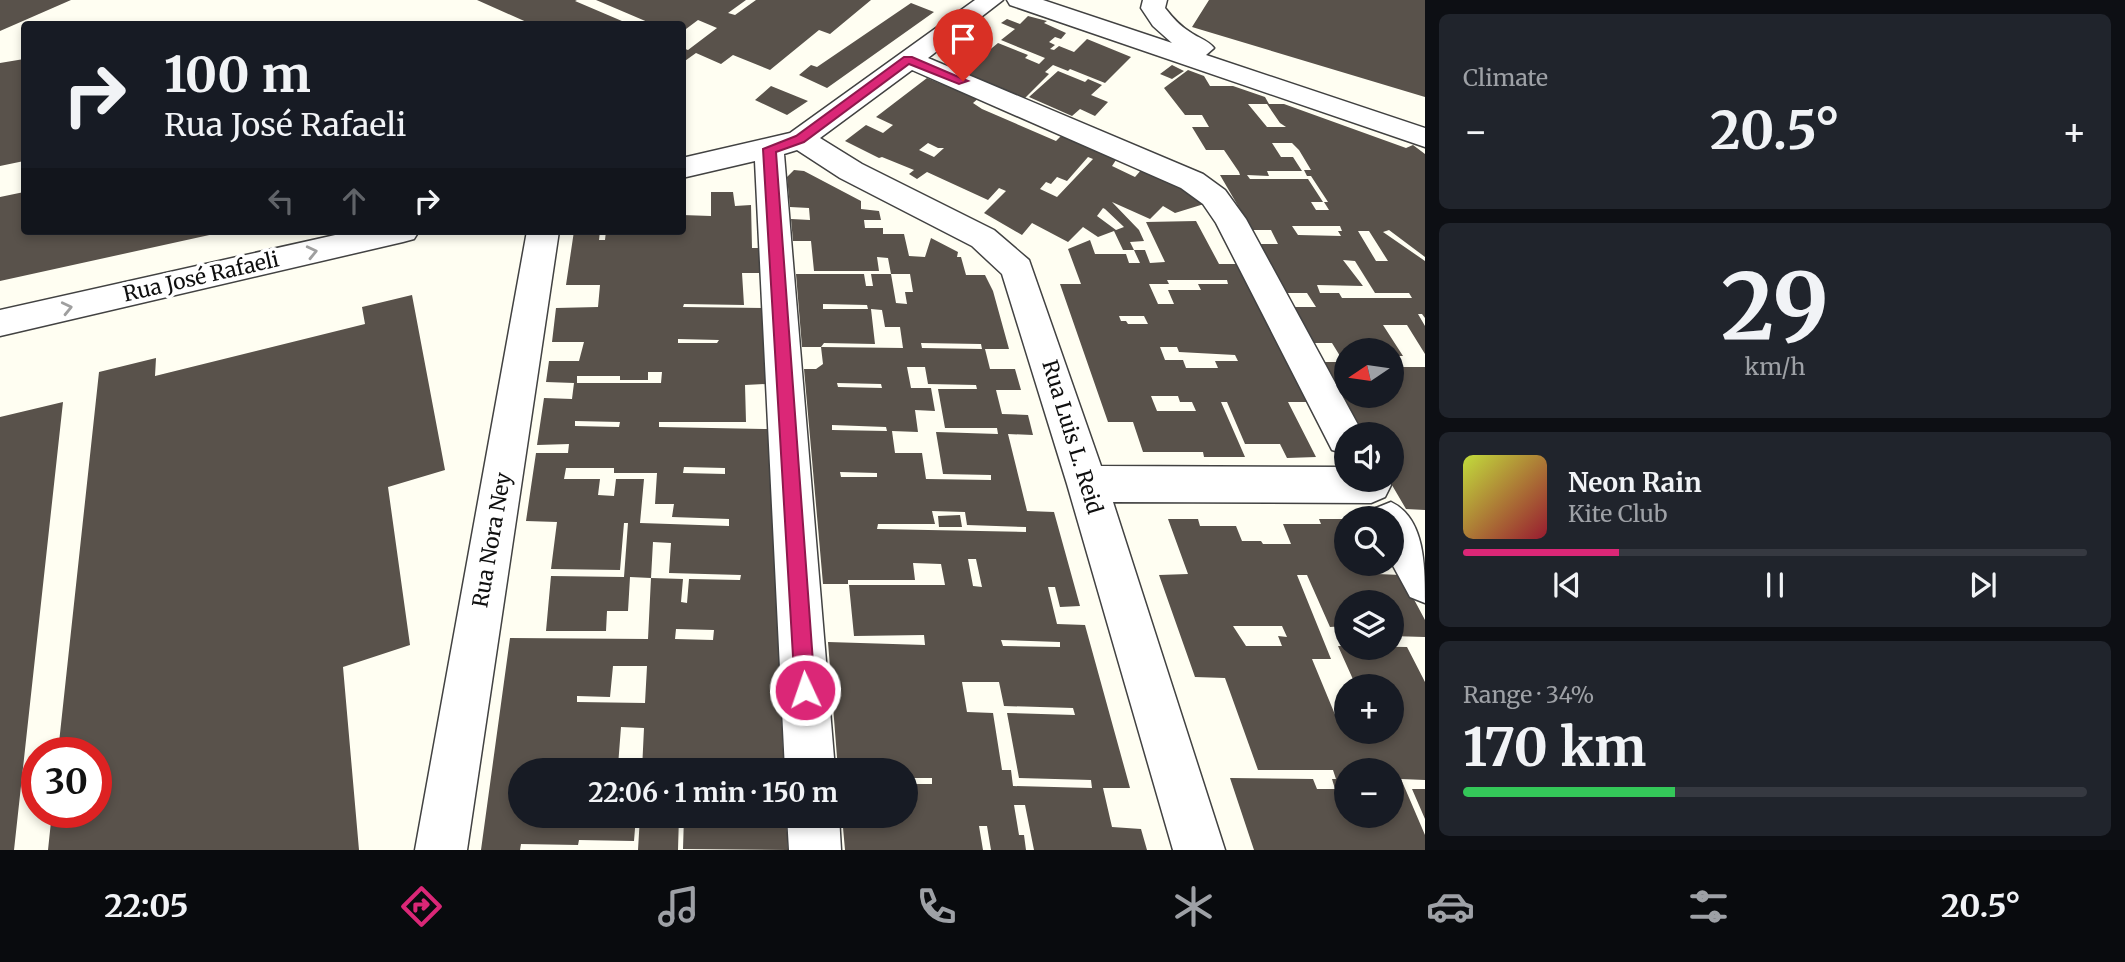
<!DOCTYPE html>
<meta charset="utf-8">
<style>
:root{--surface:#171b24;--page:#20242c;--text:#f1f3f6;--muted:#9ea1a6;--line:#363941;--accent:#db2777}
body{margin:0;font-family:Merriweather,serif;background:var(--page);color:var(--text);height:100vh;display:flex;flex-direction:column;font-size:26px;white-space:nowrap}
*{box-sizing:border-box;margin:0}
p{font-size:23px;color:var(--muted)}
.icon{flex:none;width:38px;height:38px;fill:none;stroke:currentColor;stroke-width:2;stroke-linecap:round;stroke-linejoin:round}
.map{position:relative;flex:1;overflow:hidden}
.side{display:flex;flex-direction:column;gap:14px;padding:14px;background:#0d0f14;width:700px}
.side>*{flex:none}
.hud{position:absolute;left:21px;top:21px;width:665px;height:214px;border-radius:7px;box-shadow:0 4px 10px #0003;background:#171b24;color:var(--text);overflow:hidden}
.needle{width:46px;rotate:257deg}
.controls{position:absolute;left:1334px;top:338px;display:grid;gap:14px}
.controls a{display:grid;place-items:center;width:70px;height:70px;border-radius:50%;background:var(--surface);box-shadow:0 4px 10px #0003;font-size:35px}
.speed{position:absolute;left:21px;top:737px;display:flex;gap:14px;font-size:35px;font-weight:700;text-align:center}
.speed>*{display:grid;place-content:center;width:91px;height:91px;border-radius:50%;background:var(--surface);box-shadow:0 4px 10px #0003;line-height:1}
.speed .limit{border:10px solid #d22;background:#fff;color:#111}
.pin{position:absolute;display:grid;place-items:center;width:60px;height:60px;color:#fff;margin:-72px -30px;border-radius:50% 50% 50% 0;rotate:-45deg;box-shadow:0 0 7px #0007}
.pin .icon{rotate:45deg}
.me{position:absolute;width:77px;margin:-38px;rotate:357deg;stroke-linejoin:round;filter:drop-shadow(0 0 5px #0008)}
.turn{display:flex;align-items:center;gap:24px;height:147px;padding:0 28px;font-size:32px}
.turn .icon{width:91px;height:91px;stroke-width:2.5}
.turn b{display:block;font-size:49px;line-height:60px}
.lanes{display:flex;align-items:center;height:66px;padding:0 28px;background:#0003;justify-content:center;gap:35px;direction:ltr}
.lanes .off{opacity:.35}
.big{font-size:52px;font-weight:700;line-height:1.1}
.side .tile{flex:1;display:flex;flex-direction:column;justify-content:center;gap:10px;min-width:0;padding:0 24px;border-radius:10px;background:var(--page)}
.side .dial{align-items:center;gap:0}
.dial b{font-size:91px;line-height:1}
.song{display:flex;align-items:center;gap:21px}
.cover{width:84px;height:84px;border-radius:10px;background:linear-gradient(135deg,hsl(70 70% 55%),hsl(350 70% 35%))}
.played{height:7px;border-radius:4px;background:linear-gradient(90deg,var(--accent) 25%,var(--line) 25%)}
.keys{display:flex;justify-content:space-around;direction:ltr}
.heat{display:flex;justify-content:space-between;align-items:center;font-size:38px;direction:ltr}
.charge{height:10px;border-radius:5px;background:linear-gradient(90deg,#34c759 34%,var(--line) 0)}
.trip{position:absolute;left:508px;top:758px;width:410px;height:70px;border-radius:35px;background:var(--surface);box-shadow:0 4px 10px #0003;font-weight:700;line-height:70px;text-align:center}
.tabs{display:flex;height:112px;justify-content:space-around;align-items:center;background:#090b0e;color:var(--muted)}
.tabs .icon{width:49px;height:49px}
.tabs .active{color:var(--accent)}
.tabs b{font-size:32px;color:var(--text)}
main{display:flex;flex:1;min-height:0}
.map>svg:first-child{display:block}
.building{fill:#59524b;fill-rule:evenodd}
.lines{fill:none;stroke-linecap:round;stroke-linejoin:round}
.minor-casing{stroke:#424242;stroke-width:3}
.minor{fill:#fff;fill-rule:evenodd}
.oneway{stroke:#9f9f9f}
.route{fill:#db2777;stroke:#8e194d;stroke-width:2}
.labels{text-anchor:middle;stroke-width:7;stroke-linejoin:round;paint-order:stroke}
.street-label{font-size:21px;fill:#0f0f0f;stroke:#fff}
</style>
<main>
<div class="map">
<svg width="1425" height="850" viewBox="0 0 1425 850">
<rect width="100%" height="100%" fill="#fffef2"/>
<path class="building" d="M0,0H71L0,31Z
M477,0H577L575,1L629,24H531Z
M596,0H746L728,13L735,15L756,0H871L830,34L819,30L770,70L733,55L721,64L696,53L682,63V48L688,50L717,28L698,20L682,32V24H663L653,21L650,23Z
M1209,0H1425V97L1192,27Z
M911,3L934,12L827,88L799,75L811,65L817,67Z
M1028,16L1047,21L1044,23L1066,33L1061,39L1055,37L1049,42L1055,45L1050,49L1054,50L1059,46L1074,52L1087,39L1131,57L1105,83L1070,69L1068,71L1053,65L1045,72L1049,74L1024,99L945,65L965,50L981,57L998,43L1028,55L1025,58L1039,64L1045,58L1001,40L1015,29L1001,23L1007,19L1020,24Z
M24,59V161L0,166V63Z
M1172,65L1184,71L1172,79L1160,74Z
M1188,70L1204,76L1210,86H1233L1265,97L1269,104H1284L1406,148L1413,145L1425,154V257L1389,230L1383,232L1425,261V318L1422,314H1418L1425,326V354L1407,325H1383L1403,356H1391V350H1346V356H1340L1332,343H1314L1294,307H1316L1307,293H1286L1259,244H1278L1271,230H1252L1220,175H1240L1239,172L1224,150H1206L1192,127H1209L1202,115H1185L1164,88ZM1248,104H1267L1280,123L1286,127H1267ZM1272,143H1292L1299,150L1311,170H1304L1307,176H1311L1328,202H1324L1329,210H1316L1311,202H1323L1308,179H1250L1247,175L1269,176L1267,171H1302L1293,157H1281ZM1292,226H1340L1342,231H1338L1341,236L1298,235ZM1358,231H1369L1388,261H1376ZM1343,260L1355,261L1375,293H1409L1412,298H1342L1339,293H1320L1317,285L1363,286Z
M1058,71L1085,82L1088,79L1102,85L1091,95L1108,102L1095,116L1080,109L1072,116L1029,97Z
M927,78L944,85L947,82L980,97L973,103L982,109L1056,141L1064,133L1118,157L1112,166L1135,177L1142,169L1195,195L1204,204L1175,213L1163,206L1150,219L1112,202L1139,230L1144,241L1130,242L1134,250H1123L1114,231L1098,237L1083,227L1068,242L1032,223L1022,235L984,213L1006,191L999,188L988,200L927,172L917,179L909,174L914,170L882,157L879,158L845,141L866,125L883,133L893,125L876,117ZM928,143L938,148H944L934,157L919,150ZM1088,157L1093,159L1057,197L1040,189L1046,182L1051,184L1057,177L1067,181ZM1103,208L1105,209L1124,227L1116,230L1097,216Z
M771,86L808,101L787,115L755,100Z
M794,170L804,171L861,201V209L879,211L881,220H864L865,228H883V234H904L909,256L925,257L931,238L958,252L957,257H961L966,275H985L993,291L1009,349H985L990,369H1015L1021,390H996L1002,414L1028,415L1033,435L1008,434L1027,511L1054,512L1080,606L1060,607L1055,587H1048L1057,624L1085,625L1130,788H1103L1112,827L1141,829L1147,850H1034L1025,805H1014L1019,835H1024L1026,850H991L987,826H979L983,850H845L842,816H905V784H932V778H905V770H838L828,642L925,645L924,635L854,636L849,585H945L941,564L913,563L915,580H848V584H823L804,369H816L823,364L821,347H802L796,274H864L866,286H873L871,274H891L888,258L877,257L879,271H814L811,241H793L791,219L810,220L809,208L790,207L787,177ZM891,274H910L913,292H905L907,304L896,303ZM823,304L867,305L868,309H823ZM871,309L882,310L885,327H900L903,348L821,347L824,343L875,344ZM921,343L981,344L982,349L922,348ZM907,367H925L928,384L976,385L977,389H938L945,428H997L998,434L936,432L943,474L991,475V480L926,479L922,453H895L892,431L918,432L915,410L935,411L931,388H911ZM837,383L881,384L882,388L838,387ZM832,425L886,427L887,431L832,430ZM840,472L877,473V477H841ZM932,511L965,512L967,525L1026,527V532L877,529L878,524H935ZM968,559H976L982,587L973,586ZM1001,640L1060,642V647L1003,646ZM962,682H999L1004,706L1073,708L1075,715L1007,713L1019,778L1091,780L1092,788L1013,786L1011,770H1002L993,713L967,712Z
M24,192V231L223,232L0,281V197Z
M711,192H733L735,206L751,205L752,248H759L761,273H742L744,305L684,304L683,307L763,308L766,384L745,385L746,422H659V427L768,429L784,770H642L644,728L621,727L618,766L551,765L550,770H520V816H636L634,841L579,840L578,845L521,844L520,850H481L510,638L648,639L651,578L683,579L681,602L687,603L689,579L740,580L741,575L669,573L671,543L653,542L651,578L630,577L628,611H607L606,631H546L551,576L624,577L628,523H624L620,570L551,569L557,522L526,521L536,453H568L569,444L537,445L544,398L572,399L574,383L546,382L549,361H579L584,342H552L556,308L598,307L600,285H566L574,231H600L599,240H605L606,231H682V215L711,216ZM678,339L719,340L717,343H678ZM648,372H662L661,383H577V376H620V380H648ZM575,421L620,422L619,427L575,426ZM684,467L725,468V474L683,473ZM566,468H614V473H657L655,504H674L672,517L729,519V526L640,523L644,479H616L614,496L598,495L600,479H564ZM676,629L714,630L713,640L675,639ZM613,666H647L645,703L577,702V696L610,697Z
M1196,221L1219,264H1238L1310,402H1288L1316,457L1287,458L1280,444H1245L1227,402H1221L1245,457H1204L1203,452H1143L1133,422H1108L1060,284H1081L1068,249L1090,240L1095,254H1126L1129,263H1140L1134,250H1145L1150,263L1165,262L1146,222ZM1167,280H1227L1228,284H1198L1201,290H1168L1174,304H1158L1149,284H1169ZM1119,316H1144L1148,324H1128L1126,321H1121ZM1160,347H1177L1179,352L1235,355L1238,361H1215L1218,368H1186L1183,360H1165ZM1151,396H1178L1180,402H1192L1196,411H1157Z
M412,295L445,470L388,487L410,645L343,667L359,850H48L52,812H96V752H58L99,372L156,358L155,376L365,324L362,307Z
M1324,362H1346V396H1391V367H1425V510L1406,509L1389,480L1391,434H1364Z
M63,402L14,850H0V417Z
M960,515L962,527H939L938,516Z
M1168,519H1198L1200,526H1236L1242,541H1261L1263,544H1291L1283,524H1321L1319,519H1346V564H1371L1377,574L1401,575L1425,620V637L1391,636V602H1346V626L1330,627L1307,575H1297L1331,659H1312L1336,717H1346V732H1391V686H1356L1338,646L1407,647L1425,682V780L1401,779L1425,835V850H1254L1230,778L1313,779L1317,789H1335L1332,779H1336L1333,770H1258L1225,678L1195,677L1159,575L1188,574ZM1233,626H1282L1287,637L1278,636L1282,646H1246ZM1346,770H1391V816H1346Z
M1412,789H1425V819Z
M640,816H679L678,850H638Z
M684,816H786L788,850L683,849Z"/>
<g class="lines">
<defs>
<path id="minor" d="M975,0H1003L928,58L1203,174L1225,190L1246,219L1363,434H1346V454L1332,450L1216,223L1203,204L1181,188L912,70L820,138L862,164L994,230L1029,260L1101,466L1346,467V480H1389L1391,485L1385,497L1371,503L1113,502L1225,850H1173L1067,484L1002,274L972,246L840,178L797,150L784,154L835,770H785L755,161L682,178V158L790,133Z
M1007,0H1043L1172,43L1153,26L1141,8L1143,0H1167L1165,8C1172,17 1180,26 1190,32C1198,38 1208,40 1214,48L1206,55L1425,128V147L1010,5Z
M353,231H419L414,239L403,242L0,336V310Z
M527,231H559L467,850H415Z
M1391,502C1425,518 1425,566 1425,603L1410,597L1391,562V518H1372L1376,508Z
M787,816H839L841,850H789Z"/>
</defs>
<use href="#minor" class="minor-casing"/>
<use href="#minor" class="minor"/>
</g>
<defs><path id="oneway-chevron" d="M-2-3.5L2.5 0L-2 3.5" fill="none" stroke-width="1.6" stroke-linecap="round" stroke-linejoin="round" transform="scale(1.75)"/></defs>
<g class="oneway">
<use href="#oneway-chevron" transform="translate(312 252) rotate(-13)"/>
<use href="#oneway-chevron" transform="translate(67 308) rotate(-13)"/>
</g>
<path class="route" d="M904,57H912L968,81L959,84L909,64L804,142L776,152L815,690L812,697L805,700L798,697L795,690L763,149L796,136Z"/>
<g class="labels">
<g class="street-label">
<text transform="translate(201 277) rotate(-13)" y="7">Rua José Rafaeli</text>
<text transform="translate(1072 437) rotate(73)" y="7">Rua Luis L. Reid</text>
<text transform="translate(492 540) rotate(-80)" y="7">Rua Nora Ney</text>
</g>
</g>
</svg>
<div class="controls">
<a><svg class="needle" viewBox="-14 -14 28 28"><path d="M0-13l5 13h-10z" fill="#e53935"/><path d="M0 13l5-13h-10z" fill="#9ea1a6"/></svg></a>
<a><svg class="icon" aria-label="sound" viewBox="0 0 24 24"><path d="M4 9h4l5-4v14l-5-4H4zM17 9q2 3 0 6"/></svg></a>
<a><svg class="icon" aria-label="search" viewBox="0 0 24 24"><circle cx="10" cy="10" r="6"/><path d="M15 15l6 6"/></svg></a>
<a><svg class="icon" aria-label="layers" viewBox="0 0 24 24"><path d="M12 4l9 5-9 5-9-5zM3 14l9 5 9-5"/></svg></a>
<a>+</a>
<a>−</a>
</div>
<div class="speed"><div class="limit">30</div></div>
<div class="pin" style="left:963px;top:81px;background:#d93025"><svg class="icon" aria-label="arrive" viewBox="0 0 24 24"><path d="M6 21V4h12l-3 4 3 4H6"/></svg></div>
<svg class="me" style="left:805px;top:690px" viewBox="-20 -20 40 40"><circle r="17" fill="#db2777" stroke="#fff" stroke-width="3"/><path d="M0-11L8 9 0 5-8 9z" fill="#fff"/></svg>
<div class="trip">22:06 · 1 min · 150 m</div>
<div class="hud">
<div class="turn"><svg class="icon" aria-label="right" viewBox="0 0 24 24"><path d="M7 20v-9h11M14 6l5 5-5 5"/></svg><div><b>100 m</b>Rua José Rafaeli</div></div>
<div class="lanes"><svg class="icon off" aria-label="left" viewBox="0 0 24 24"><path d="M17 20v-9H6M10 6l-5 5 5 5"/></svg><svg class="icon off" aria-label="ahead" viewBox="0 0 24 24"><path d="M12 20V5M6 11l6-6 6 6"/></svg><svg class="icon" aria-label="right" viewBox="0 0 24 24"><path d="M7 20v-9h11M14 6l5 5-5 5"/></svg></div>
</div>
</div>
<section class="side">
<div class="tile"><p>Climate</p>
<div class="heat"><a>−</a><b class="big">20.5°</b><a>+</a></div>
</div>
<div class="tile dial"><b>29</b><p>km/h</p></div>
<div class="tile">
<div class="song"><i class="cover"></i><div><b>Neon Rain</b><p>Kite Club</p></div></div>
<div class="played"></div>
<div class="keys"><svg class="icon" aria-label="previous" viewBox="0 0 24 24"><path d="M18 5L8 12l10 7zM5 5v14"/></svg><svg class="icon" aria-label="pause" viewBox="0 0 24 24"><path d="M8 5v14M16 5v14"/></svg><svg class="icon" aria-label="next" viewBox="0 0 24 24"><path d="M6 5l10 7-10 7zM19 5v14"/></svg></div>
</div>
<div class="tile"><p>Range · 34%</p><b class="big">170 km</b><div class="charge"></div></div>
</section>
</main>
<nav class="tabs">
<b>22:05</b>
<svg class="icon active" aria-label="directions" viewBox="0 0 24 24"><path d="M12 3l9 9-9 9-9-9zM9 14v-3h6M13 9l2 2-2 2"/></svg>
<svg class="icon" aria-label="music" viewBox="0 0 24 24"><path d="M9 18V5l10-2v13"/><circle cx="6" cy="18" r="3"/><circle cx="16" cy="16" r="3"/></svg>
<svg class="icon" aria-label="phone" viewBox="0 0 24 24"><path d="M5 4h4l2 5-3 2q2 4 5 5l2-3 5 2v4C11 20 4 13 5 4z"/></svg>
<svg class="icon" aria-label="climate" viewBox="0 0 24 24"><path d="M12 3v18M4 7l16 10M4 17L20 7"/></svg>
<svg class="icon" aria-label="car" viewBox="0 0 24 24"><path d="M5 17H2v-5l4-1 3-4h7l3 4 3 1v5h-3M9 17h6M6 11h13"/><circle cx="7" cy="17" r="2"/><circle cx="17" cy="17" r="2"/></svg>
<svg class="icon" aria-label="filters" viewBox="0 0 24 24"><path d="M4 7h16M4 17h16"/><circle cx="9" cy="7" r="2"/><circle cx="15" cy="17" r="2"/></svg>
<b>20.5°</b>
</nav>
